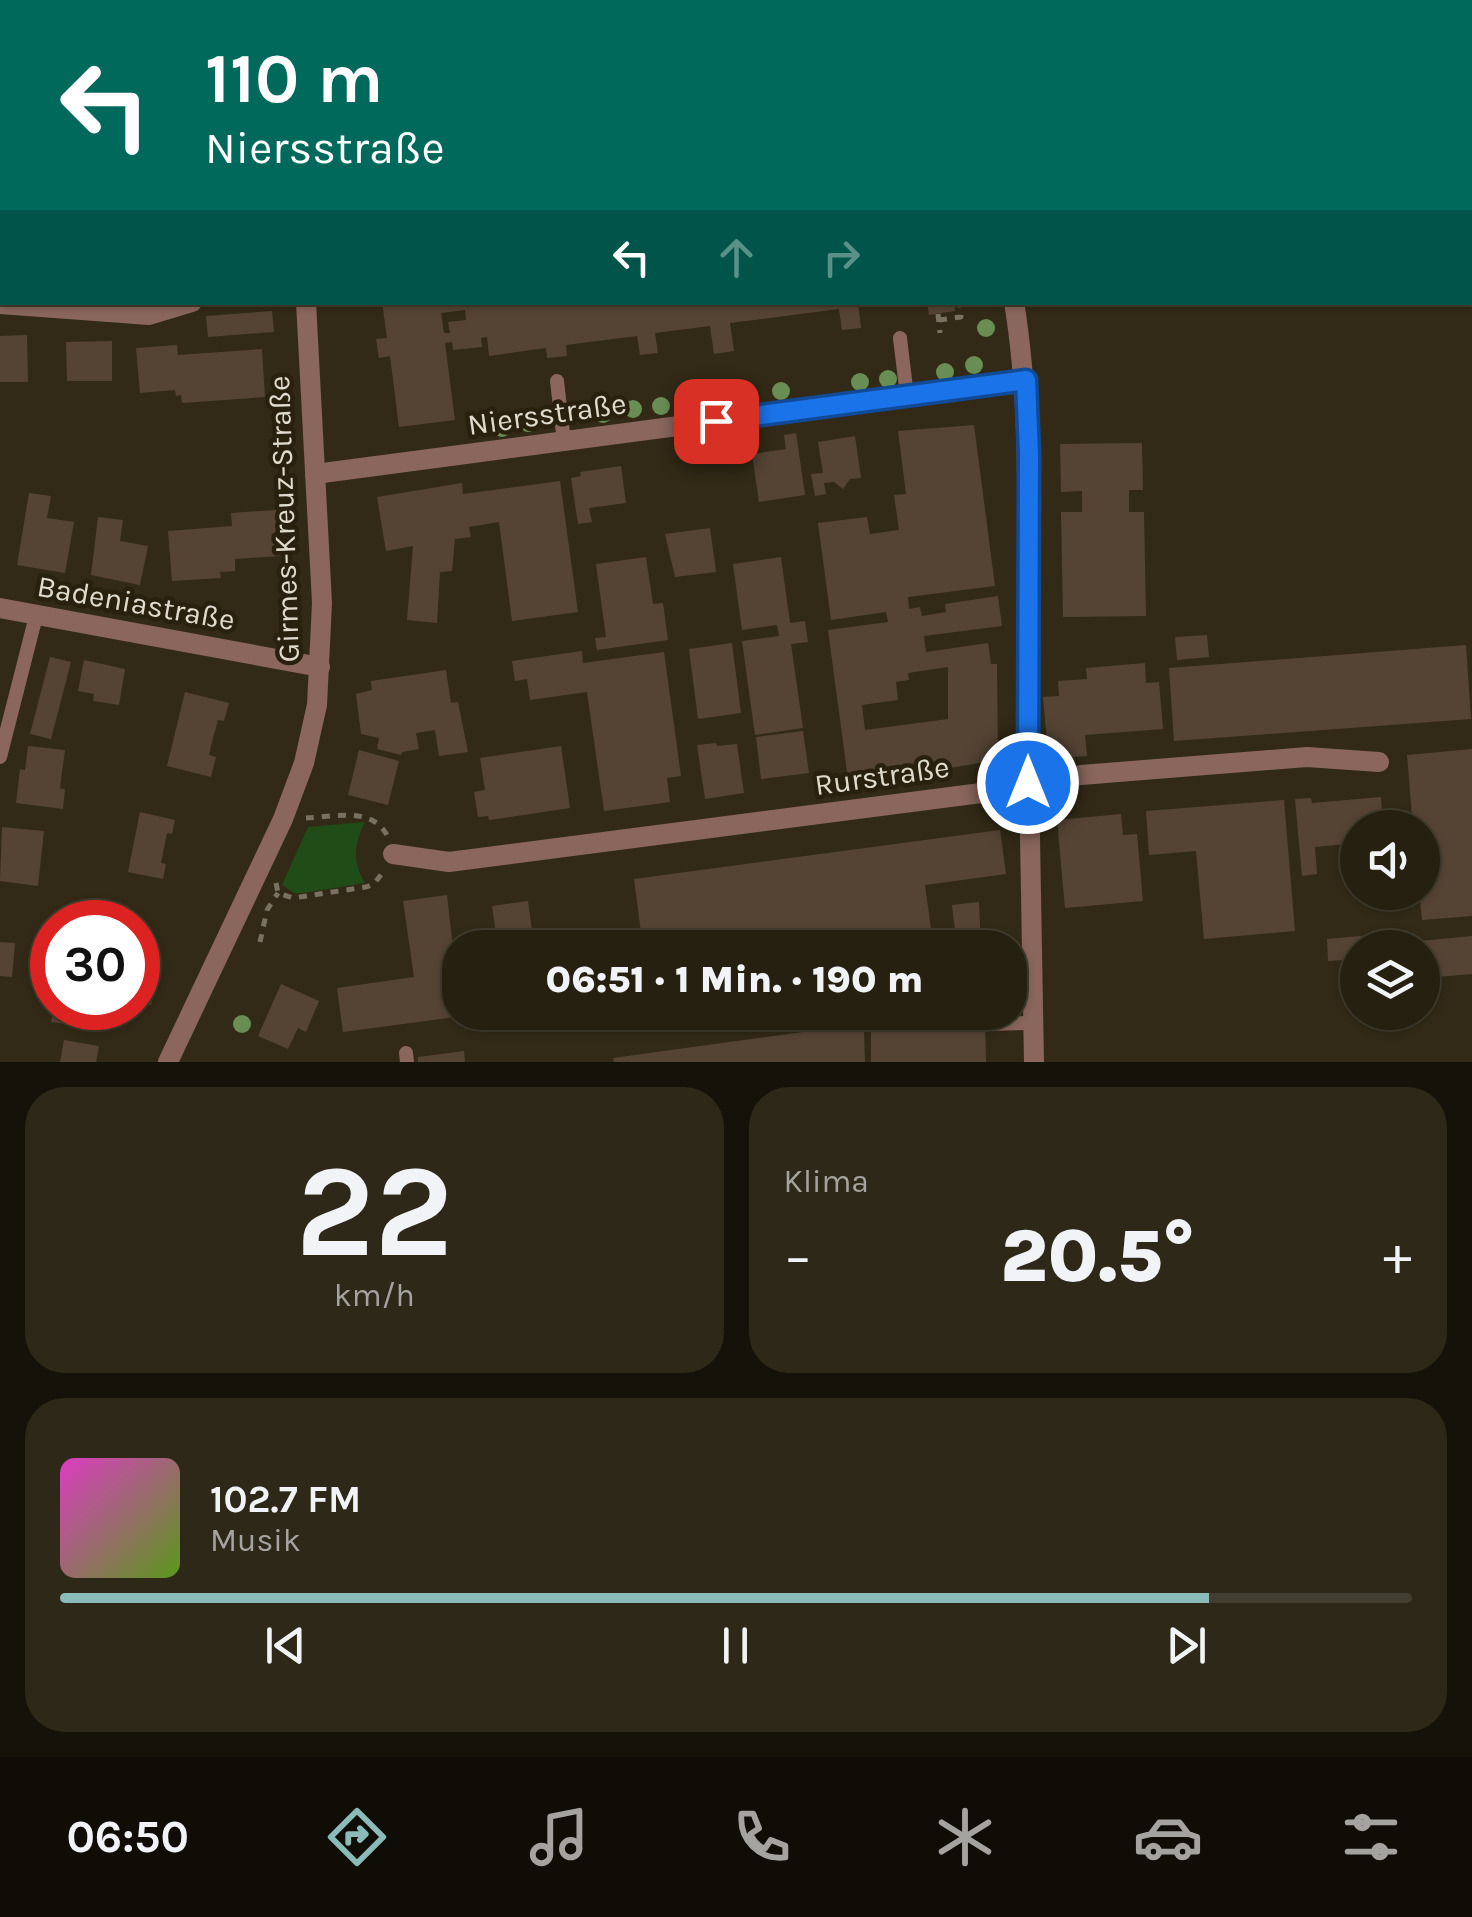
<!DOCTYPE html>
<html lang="de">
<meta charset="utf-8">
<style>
:root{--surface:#262010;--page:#2e2819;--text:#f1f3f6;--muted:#a4a39f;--line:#423e30;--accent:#8bbbb9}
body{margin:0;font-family:Karla,sans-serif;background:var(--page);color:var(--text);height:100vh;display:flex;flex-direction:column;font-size:38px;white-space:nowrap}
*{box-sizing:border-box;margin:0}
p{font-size:32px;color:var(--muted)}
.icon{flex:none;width:55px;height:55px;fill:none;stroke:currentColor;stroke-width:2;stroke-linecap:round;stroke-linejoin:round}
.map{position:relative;height:1062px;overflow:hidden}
.details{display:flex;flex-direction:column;gap:25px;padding:25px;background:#151209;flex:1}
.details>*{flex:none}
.guide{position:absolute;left:0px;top:0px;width:1472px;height:305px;box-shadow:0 2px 8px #0004,0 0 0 2px var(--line);background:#00695c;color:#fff;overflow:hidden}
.buttons{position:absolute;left:1340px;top:810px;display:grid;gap:20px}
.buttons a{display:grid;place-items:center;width:100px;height:100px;border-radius:50%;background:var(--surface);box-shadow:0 2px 8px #0004,0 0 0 2px var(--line);font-size:50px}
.speed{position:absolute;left:30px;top:900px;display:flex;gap:20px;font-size:50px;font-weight:700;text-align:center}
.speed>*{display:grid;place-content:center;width:130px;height:130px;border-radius:50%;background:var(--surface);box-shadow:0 2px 8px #0004,0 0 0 2px var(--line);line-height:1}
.speed .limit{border:15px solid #d22;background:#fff;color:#111}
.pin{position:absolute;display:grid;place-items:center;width:85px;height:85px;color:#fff;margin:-42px;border-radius:20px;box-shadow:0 5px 15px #0006}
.me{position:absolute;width:110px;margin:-55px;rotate:0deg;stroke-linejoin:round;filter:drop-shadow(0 0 8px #0008)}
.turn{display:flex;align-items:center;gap:35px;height:210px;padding:0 40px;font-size:45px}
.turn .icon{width:130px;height:130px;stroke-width:2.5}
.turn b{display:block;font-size:70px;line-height:85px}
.lanes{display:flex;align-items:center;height:95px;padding:0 40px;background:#0003;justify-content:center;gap:50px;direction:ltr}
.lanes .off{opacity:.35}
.big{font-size:75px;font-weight:800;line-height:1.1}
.details .tile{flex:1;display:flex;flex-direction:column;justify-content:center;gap:15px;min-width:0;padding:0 35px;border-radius:40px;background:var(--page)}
.details .dial{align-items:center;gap:0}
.dial b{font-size:130px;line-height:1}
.song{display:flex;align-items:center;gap:30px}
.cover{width:120px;height:120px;border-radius:15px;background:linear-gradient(135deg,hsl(310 70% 55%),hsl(90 70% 35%))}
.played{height:10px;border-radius:5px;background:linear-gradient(90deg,var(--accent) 85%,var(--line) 85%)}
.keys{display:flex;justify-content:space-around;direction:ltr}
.heat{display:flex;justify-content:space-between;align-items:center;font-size:55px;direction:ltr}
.details .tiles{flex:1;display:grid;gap:25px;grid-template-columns:1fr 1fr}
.tile:last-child{grid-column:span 2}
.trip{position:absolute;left:442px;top:930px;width:585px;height:100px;border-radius:40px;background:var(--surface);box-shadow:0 2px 8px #0004,0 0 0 2px var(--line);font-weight:800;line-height:100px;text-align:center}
.tabs{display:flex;height:160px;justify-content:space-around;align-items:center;background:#0f0d06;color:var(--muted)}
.tabs .icon{width:70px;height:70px}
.tabs .selected{color:var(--accent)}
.tabs b{font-size:45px;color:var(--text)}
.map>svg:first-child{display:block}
.green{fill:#204c17}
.building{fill:#554434;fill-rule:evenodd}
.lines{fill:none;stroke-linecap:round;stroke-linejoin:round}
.path{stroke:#797261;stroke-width:5;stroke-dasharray:8 8;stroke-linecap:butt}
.service{stroke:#8a665c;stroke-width:14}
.minor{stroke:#8a665c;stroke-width:20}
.tertiary{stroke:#8a665c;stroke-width:20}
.secondary{stroke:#c08676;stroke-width:20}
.tree{fill:#688e54}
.route-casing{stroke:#114b97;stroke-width:25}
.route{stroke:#1a73e8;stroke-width:18}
.labels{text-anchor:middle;stroke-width:9;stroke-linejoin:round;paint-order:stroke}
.street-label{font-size:30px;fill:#e0dbcf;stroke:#29200d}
</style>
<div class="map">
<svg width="1472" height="1062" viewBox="0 0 1472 1062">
<rect width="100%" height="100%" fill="#322a16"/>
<path class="green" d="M365,822C354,844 352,861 365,883L303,893H294L282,885L308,827Z"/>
<path class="building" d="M382,302H858L861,328L842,330L839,309L730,323L734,351L714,354L710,326L655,333L658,353L640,355L637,336L566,345L567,356L547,358L546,348L489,356L487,337L481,338L482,347L453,350L452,342L445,343L455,420L399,427L390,356L379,358L376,339L387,338ZM465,310L466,320L448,322L450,333H444L441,313Z
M927,302H954L955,311L929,315Z
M272,311L274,332L208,337L206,316Z
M27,335L28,382H0V336Z
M112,341V381H67L66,342Z
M177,345L178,355L262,349L265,397L182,403L181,395L176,396L175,390L140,393L136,348Z
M974,425L995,586L908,597L909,609L920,607L922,616L946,612L945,604L998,596L1002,626L924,636L926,652L988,643L991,664H997L998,760L907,775L906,771L848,779L828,630L888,622L886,612L831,620L818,523L867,517L870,534L899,530L894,495L906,494L898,431ZM948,667V719L865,730L862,705L898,700L896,682L909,680L908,673Z
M796,433L805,495L759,502L752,454L786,449L784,435Z
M855,436L861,478L850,479L843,489L834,482L824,483L826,494L815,496L811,474L823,473L818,442Z
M1142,443L1143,490H1129V512H1144L1146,616L1063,617L1061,512H1082V491L1061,492L1060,444Z
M621,466L626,503L589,508L592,522L578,524L571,478L581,476L580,472Z
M560,481L578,612L512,621L499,522L469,527L471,537L455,539L452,571L440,572L437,623L407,620L413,546L386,551L377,497L462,483L463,494Z
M29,493L51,496L47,518L74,522L65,573L17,565Z
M276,510L280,556L235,559V571L220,572L221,578L172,581L168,531L232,526L231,513Z
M98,517L123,520L120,541L148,546L140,585L91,575Z
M710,528L716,572L675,577L665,534Z
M646,557L653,604L663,603L668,640L597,650L595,638L606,637L596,564Z
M781,557L790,623L805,621L808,642L791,644L803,728L755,735L742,641L779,636L777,625L742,630L733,564Z
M1207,635L1209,657L1177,660L1175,637Z
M732,643L741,713L698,719L689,649Z
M1466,645L1471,719L1174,741L1169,668Z
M582,651L583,663L664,652L681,776L667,778L670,802L604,811L587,692L530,700L527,679L515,681L512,661Z
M50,657L71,662L51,739L30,734Z
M84,660L125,669L119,705L93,701L94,694L78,691Z
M1145,663L1146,683L1159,682L1163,729L1085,735L1087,756L1053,759L1048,754L1043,697L1059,696L1058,681L1087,679L1086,668Z
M446,670L451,703L458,702L468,752L439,756L435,730L416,733L419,749L402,752L401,755L377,749L379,738L361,734L356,694L372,690L371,681Z
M185,692L229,703L224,721L218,720L213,738L209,755L216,757L211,777L167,766Z
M803,731L809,773L761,779L756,737Z
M716,743L717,746L737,744L744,793L705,799L697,745Z
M28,746L65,750L60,788L65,789L63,809L16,803L20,769L25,770Z
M561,746L570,808L489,820L488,816L478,817L474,792L485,790L480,758Z
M1472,749V916L1422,920L1419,892H1422V828H1413L1407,755Z
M359,750L399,761L388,805L348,795Z
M1381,797L1383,828H1358V843L1315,847L1317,874L1302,876L1295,799L1311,798L1312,803Z
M1284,800L1295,931L1204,939L1196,851L1149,855L1146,811Z
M140,812L175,820L172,834L167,833L161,863L166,864L163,879L128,872Z
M1121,814L1123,835L1137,834L1143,901L1065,908L1057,820Z
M2,827L44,831L38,886L0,881Z
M1000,830L1006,874L925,885L932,936L844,948H643L634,879Z
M447,895L460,1012L463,1016L343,1032L337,988L414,977L403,901Z
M528,901L534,946L498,948L492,906Z
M979,902L981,948H957L952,905Z
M1371,935L1372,948H1358V959L1328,961L1327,939Z
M1472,936V974L1424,978L1420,941Z
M0,942L15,943L12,977L0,976Z
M138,981L155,984L151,1005L138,1003Z
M281,984L319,1001L306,1032L298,1028L288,1049L258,1036Z
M54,1008H76L73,1025L51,1022Z
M985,1014L986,1062H871V1016Z
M803,1032H864L865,1062H614L613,1058Z
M64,1040L99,1046L96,1062H60Z
M464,1051L465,1062H418V1057Z"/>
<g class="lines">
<path class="path" d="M1470,27L1472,37
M938,314L940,333
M939,320L961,317L960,302
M306,818C334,817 371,806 387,835
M276,883L278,893L293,898L366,887L374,884L383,872
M260,942L267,910L278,893"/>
<path class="service" d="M900,338L907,396
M557,381L564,442
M0,757L36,616
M986,1024L1033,1023
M406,1053L407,1062"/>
<path class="minor" d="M958,0L959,2
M112,2L125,0
M0,17H2
M1014,302C1032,411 1026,519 1027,629C1028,773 1032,918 1034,1062
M0,304L149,315L192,302
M315,474L1026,380
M0,608L320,667
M393,854L449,862L981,793L1081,775L1307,757L1379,762"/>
<path class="tertiary" d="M285,0V2
M168,1062L283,819L304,763L317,705L322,603L306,302"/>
<path class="secondary" d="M1440,0L1441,2
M1470,145L1472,155"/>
</g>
<g class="tree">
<circle cx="986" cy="328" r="9"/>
<circle cx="974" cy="365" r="9"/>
<circle cx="945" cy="372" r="9"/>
<circle cx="888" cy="379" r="9"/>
<circle cx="860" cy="382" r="9"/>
<circle cx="781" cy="391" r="9"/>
<circle cx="749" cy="395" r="9"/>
<circle cx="721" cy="398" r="9"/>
<circle cx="661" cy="406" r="9"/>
<circle cx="633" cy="409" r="9"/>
<circle cx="603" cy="414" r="9"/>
<circle cx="528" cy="423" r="9"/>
<circle cx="502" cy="428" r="9"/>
<circle cx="242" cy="1024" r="9"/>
</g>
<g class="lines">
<defs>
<path id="route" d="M716,421L1026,380L1029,454L1028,783"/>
</defs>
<use href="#route" class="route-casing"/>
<use href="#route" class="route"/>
</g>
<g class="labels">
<g class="street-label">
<text transform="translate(547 414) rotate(-8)" y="10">Niersstraße</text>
<text transform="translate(284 519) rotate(-92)" y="10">Girmes-Kreuz-Straße</text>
<text transform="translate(136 603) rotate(10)" y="10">Badeniastraße</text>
<text transform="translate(882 776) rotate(-8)" y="10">Rurstraße</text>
</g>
</g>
</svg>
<div class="buttons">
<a><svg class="icon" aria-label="sound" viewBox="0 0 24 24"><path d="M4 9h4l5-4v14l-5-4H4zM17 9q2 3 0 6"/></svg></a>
<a><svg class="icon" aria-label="layers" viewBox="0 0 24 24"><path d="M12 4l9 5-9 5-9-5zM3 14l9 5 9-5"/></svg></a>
</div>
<div class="speed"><div class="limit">30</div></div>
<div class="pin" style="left:716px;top:421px;background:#d93025"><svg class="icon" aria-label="arrive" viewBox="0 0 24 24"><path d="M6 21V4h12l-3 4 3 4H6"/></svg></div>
<svg class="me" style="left:1028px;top:783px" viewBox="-20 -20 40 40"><circle r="17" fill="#1a73e8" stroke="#fff" stroke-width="3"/><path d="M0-11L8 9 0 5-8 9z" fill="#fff"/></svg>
<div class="trip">06:51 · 1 Min. · 190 m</div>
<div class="guide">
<div class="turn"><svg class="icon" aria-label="left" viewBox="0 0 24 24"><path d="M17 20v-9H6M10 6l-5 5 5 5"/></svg><div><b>110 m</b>Niersstraße</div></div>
<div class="lanes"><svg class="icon" aria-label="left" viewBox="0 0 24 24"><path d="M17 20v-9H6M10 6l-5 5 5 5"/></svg><svg class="icon off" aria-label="ahead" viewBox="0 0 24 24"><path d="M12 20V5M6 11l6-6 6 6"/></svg><svg class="icon off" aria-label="right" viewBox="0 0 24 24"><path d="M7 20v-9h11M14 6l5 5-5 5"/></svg></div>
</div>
</div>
<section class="details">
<div class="tiles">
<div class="tile dial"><b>22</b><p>km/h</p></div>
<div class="tile"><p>Klima</p>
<div class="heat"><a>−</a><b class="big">20.5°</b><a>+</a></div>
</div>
<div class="tile">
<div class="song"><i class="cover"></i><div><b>102.7 FM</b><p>Musik</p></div></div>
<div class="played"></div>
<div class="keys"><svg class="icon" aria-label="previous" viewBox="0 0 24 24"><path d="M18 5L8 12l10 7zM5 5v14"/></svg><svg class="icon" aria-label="pause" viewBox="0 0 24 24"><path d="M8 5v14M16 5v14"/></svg><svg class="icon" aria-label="next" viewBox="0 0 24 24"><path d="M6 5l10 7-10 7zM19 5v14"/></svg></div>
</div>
</div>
</section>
<nav class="tabs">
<b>06:50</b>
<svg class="icon selected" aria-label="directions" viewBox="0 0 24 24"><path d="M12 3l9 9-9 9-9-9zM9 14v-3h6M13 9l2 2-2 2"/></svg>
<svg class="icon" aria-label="music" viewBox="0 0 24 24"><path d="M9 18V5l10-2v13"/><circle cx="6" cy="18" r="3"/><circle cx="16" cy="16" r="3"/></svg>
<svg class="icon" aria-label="phone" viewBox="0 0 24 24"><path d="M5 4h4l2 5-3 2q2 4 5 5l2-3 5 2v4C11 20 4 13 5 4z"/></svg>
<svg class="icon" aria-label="climate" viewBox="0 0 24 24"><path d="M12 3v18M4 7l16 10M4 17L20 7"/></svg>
<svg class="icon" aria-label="car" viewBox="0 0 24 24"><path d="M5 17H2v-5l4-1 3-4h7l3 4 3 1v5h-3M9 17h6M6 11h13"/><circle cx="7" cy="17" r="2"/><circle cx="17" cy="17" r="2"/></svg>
<svg class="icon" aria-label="filters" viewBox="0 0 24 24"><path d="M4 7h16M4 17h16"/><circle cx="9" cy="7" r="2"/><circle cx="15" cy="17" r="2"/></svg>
</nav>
